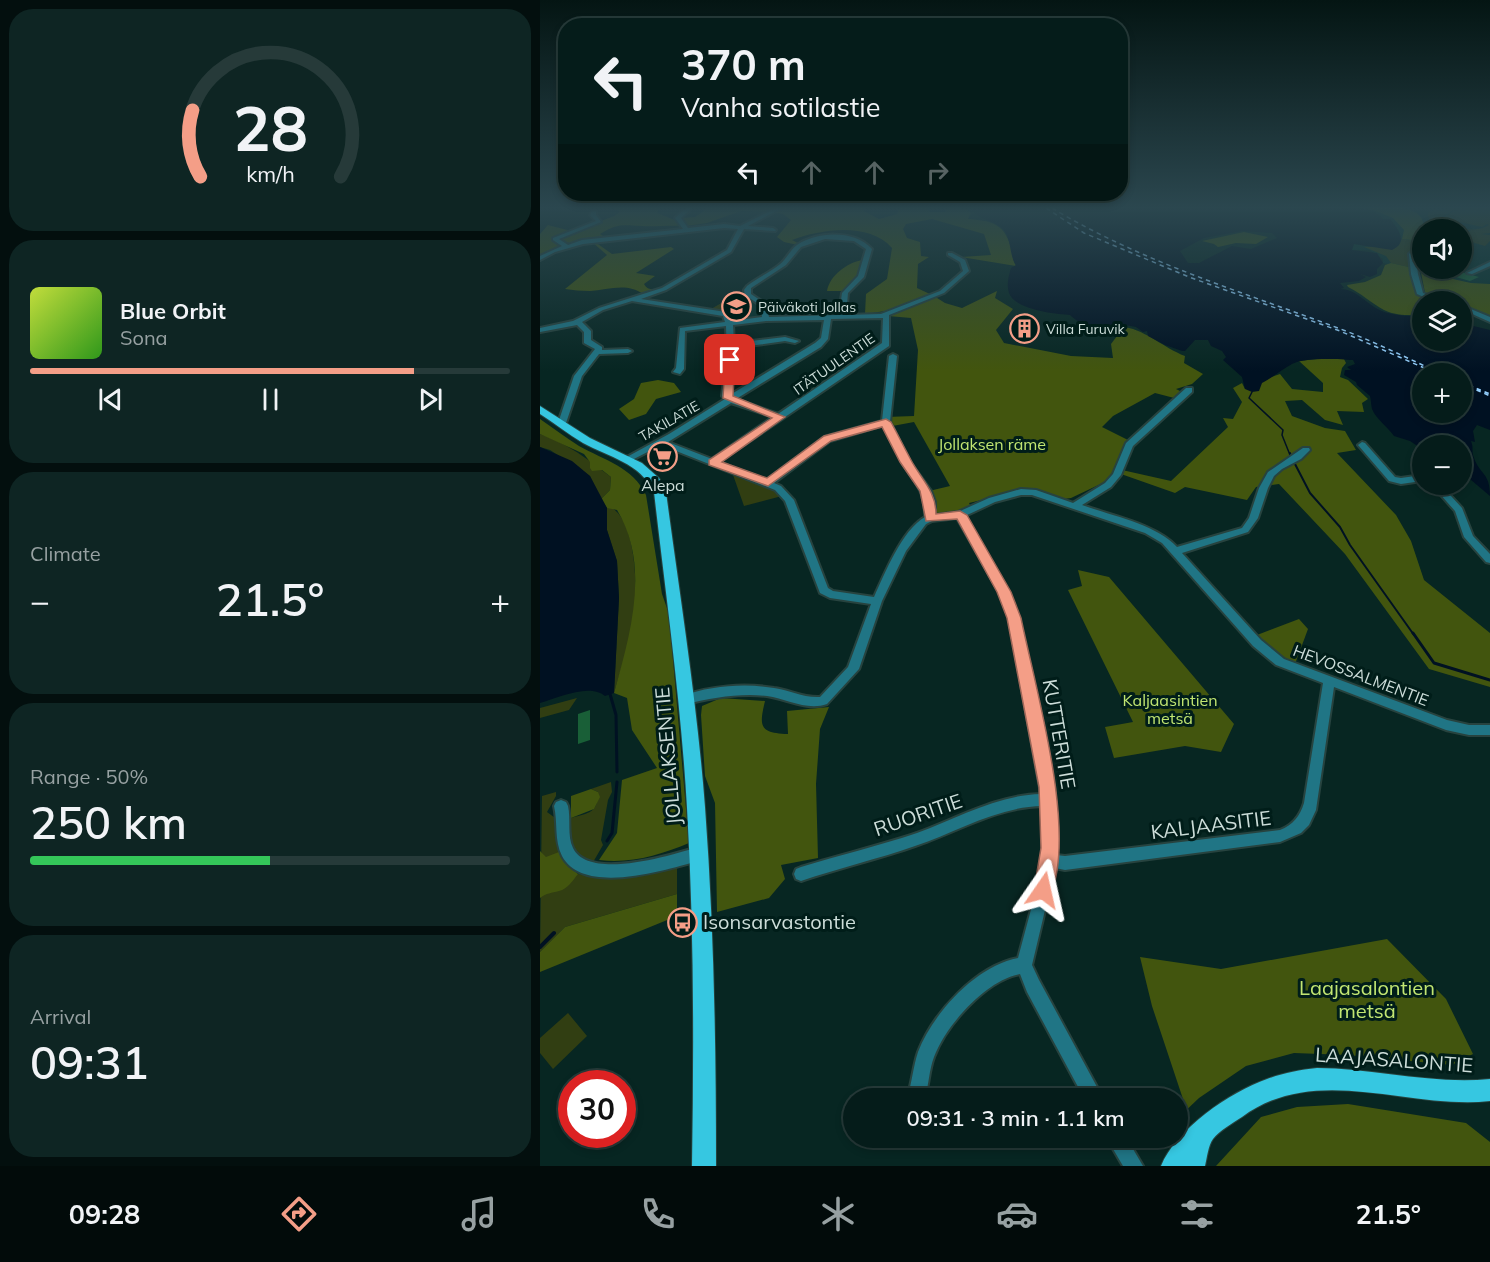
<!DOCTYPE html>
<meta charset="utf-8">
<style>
:root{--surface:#051c1a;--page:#0e2523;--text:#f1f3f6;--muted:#97a1a2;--line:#263a39;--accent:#f49e87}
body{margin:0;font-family:Mulish,sans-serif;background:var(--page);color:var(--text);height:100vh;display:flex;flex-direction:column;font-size:22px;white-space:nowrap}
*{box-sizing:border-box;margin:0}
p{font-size:20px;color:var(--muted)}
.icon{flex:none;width:33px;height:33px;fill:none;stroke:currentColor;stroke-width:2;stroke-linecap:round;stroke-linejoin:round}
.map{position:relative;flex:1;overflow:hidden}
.side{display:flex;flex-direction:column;gap:9px;padding:9px;background:#030f0e;width:540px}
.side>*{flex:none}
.top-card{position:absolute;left:18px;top:18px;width:570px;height:183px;border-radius:24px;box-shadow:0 3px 9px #0003,0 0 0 2px var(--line);background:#051c1a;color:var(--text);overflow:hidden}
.buttons{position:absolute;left:872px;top:219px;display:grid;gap:12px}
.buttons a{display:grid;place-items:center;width:60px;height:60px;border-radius:50%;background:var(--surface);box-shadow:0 3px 9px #0003,0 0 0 2px var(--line);font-size:30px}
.speed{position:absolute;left:18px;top:1070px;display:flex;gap:12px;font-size:30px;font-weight:700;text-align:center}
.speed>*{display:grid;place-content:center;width:78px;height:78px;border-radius:50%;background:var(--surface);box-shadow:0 3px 9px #0003,0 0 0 2px var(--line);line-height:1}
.speed .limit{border:9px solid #d22;background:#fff;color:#111}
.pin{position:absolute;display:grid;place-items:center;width:51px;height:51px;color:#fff;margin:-26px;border-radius:12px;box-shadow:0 3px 9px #0006}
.me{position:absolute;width:66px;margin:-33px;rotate:11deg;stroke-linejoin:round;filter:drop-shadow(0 0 4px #0008)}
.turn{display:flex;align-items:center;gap:21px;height:126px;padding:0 24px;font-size:27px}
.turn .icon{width:78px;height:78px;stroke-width:2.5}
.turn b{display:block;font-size:42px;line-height:51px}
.lanes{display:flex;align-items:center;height:57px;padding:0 24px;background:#0003;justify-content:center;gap:30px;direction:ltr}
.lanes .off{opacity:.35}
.big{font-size:45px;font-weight:600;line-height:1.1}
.side .tile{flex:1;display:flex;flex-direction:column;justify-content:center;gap:9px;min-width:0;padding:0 21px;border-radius:24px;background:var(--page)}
.side .dial{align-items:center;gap:0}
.dial svg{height:156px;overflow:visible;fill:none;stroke:var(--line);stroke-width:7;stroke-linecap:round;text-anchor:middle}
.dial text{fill:var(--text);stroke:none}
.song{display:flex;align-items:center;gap:18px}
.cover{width:72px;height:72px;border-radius:9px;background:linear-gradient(135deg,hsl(70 70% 55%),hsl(110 70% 35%))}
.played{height:6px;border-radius:3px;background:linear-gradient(90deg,var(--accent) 80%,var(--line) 80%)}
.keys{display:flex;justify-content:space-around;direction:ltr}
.heat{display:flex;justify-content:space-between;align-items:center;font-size:33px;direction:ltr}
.charge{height:9px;border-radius:4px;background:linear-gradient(90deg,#34c759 50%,var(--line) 0)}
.trip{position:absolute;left:303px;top:1088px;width:345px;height:60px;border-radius:30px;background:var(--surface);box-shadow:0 3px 9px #0003,0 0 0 2px var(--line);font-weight:600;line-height:60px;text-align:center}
.tab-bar{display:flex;height:96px;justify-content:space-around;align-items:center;background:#020b0a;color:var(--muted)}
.tab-bar .icon{width:42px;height:42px}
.tab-bar .on{color:var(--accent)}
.tab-bar b{font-size:27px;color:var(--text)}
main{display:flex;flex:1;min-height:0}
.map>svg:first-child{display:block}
.built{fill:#05312c;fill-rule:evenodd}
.green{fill:#313e12}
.forest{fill:#42550e}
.water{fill:#012;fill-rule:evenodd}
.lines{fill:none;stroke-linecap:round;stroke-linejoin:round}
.stream-far3{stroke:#012;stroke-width:1.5}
.stream-far2{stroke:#012;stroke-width:2}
.stream-far1{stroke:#012;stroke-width:3}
.stream{stroke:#012;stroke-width:4}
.ferry{stroke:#94d0fe;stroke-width:1.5;stroke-dasharray:4.5 4;stroke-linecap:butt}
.building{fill:#195f37}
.minor-casing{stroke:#27433f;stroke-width:4}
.major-casing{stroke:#27433f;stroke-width:2}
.minor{fill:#207585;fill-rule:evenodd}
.major{fill:#36c7e1;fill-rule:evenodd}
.route{fill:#f49e87;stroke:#9f6758;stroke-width:1.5}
.labels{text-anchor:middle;stroke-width:6;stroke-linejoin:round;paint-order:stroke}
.far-poi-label{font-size:14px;fill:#ccddd9;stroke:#001d19;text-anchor:start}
.far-street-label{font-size:14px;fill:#ccddd9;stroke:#001d19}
.park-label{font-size:16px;fill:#c1e672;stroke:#001d19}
.poi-label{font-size:16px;fill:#ccddd9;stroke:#001d19}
.street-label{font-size:16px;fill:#ccddd9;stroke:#001d19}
.near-street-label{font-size:20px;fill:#ccddd9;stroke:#001d19}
.near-poi-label{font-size:20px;fill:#ccddd9;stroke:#001d19;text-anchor:start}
.near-park-label{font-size:20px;fill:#c1e672;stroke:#001d19}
</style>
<main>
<section class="side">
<div class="tile dial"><svg viewBox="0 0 100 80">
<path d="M14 69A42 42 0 1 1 86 69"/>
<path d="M14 69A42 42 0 0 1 10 35" stroke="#f49e87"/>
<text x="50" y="56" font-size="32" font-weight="700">28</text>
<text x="50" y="72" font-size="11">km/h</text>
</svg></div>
<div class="tile">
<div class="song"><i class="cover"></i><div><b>Blue Orbit</b><p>Sona</p></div></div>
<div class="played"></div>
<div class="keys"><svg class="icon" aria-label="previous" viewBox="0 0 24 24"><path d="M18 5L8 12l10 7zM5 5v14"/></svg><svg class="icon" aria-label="pause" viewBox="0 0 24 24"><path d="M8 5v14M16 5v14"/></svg><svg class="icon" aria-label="next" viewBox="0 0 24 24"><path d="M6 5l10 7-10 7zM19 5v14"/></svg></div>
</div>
<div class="tile"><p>Climate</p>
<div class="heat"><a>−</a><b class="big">21.5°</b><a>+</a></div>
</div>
<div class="tile"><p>Range · 50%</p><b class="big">250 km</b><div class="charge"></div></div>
<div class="tile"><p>Arrival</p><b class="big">09:31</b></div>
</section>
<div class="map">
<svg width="950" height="1166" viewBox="0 0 950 1166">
<rect width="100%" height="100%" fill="#072622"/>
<path class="built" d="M832,208H950V289L937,288L843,263V259L829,250H811L814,244L851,250L857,228L850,219H843L830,209ZM882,230H921V268H882Z
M205,295L219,305L220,318L193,321L191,312L171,309L192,297Z"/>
<path class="green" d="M907,208H917L902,217L903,222C916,229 936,233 949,225L947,224L942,227L902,218L919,208H950V233L941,234L950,235V241L945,246L921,239L931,230L898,229L888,217V213L895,209L902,211Z
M862,239L882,241L870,253L873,268L851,263L846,256L824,247L858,246Z
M192,297L193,301L208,298L211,301L204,309L197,308L198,313L205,312V314L192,319L191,312L171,309Z
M0,434C30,445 46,458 71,477L70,490L61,499L50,476L10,450L0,447Z
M192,472L235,490L242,496L204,506Z
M70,507C95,518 97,582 95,607C93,636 82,665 74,693L79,598L77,561L67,530V508Z
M37,698L29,710L0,718V708Z
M71,782L72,792L68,800L61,840L63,845L52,864C31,855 29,839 31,818C49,813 58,813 58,792L51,789Z
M16,792V796L7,812L18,820L19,852L26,864L38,874L57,876L137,864V894L25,927L0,952L2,796Z
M28,1013L47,1036L13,1069L0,1053V1038Z"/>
<path class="forest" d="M74,208H120L117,213L135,220L142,226C128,225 115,227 102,226C83,225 77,223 60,234L63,236L107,234L26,245L18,238L74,216L80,212Z
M168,208H237L228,212L201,211L167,223L146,226L140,218L155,217Z
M240,208H323L324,211L339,219L357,214L359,208H388L390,212H405L408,208L427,209L431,213L428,219C451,221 463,222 471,247C473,254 472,260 476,266L421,257L451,255L444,234L392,219L366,224L363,229L367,238L380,242L381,256L389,257L378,264L377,288L392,295L370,302L359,309L325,314L326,294L347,279L352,248C329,222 282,229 252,240L260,244L258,245L244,242L237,237L251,220L243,214L231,212Z
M828,208C847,208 882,202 884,227L874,235L882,237V241L862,239L864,230L853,218Z
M8,225L31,231L13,239L23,246L0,256V234Z
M704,232L728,237L716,244L696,243L678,247L674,244L662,241Z
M52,242H55L72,254L131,247L134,249L96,273L115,276L104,284C109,293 115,287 123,288L103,294C87,282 67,290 50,291C41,291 33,290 25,289L67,255Z
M322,260L318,276L303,291H287C290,275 307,263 322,260Z
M851,263L873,268L872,280L876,292L898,301L882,302V315C869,315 856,316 844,310C831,303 821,293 808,287L807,285L825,282L841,275L845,265Z
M881,272L931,283L950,284V319L921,306V302L908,301L885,293Z
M457,291L455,298L473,309L456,330L464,343L531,356L573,358L571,344L577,336L574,332L585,327C607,331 624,348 645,356L644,363L663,374L652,384L636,389L644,393L638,399L615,393L573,416L562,427L590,441L584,448L569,480L531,498L524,499L492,488L429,503L431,507L420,513L398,515L395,514L389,491L410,486L374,422L347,427L346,417L374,416L378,350L371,318L348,316L373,303L394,296L405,303L422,308Z
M777,359H804L806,363L802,368L800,377L808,380L828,399L822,403L824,412L797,411L803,425L785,420L762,400L745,401L752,416L785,428L805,431L816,450L797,453L856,515L871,541L884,580L950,633V687L889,669L805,554L739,484L716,487L707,500L645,487L635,493L581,474L582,470L631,481L688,427L683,418L693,419L702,402L693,388L702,383L705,389C718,386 728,377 740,374L752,389L783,392V383L759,361Z
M118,380L134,383L141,392L116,399L106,414L89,420L79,409L94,399L101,383Z
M0,419C13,428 25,437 39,446C64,460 93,467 106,495L122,594L129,614L149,843C120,855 91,864 59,860L77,833L82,780L117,768L92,730L87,698L74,693C90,635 111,566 77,510L67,508L61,499L70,490L71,477L62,470L52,471L50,468V462L44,454L0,434Z
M538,570L569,577L694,724L681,752L645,746L574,758L565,727L593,722L528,590L542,586Z
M759,619L768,629L755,664L734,651L717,635Z
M181,698L225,701C219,726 219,733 248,734L247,711L289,707L280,729L276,784L278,858L241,865L245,879L229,898L177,912L175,803L165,776L161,715L162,706Z
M51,789L58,792L60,797L54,809L31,818V796Z
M0,851L6,857L19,852L26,864L38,874C33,880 28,889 19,891C11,893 7,893 0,898Z
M137,894V916L0,972V952L25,927Z
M847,939L906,999L933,1054L912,1065L807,1055L754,1053L706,1066L659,1098L638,1118V1107L644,1102L612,1006L600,957L681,969Z
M808,1104L926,1123L950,1142V1166H676L721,1117L757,1107Z"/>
<path class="water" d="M430,208H798L806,211L803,208C818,207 833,207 843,219H850C858,229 869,242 852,250L814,244L812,250L837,253L843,263L837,269V274L830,277L820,274L826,277L819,281L800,283L804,288L800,289C819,289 828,308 848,313C860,316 870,316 882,317V340H921V323L950,330V430L937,425L933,431L935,442L931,441C934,448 931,451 934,458C940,475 950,472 950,496L924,474V477L921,478V447L925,448L922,443H919L920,445L882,446V449L870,441L854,436C848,427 836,419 832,409C831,405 831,400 830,396L817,385L816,382L804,375L805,370H811L807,367L815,364L813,360C798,359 765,357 752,364C741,370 735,376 722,383L719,391L712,392L705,389L702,377L683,360L686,357L682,351L671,346L668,340H655L645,351H642L625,345L608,336L607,331L603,332L596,327L580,324L574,332C558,332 539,324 530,315C516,314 475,310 469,293C466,284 469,275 471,268L476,265C469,256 472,239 463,229C453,219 437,220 432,209L435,208ZM702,231L732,233L737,238L711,249L692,246L659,263H648L640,251L664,238ZM882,374H921V412H882Z
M0,447L32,461L50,476L67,508V530L77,561L79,598L74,693L65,696C49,683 18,698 0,703Z"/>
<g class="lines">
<path class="stream-far3" d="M712,392L709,398L743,430L742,435L750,455"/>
<path class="stream-far2" d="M750,453L751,457
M755,464L770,493L800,527L810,545L874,635"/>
<path class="stream-far1" d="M873,633L894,663L950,680
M70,694L76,715L77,772
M67,841L72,833L77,782"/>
<path class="stream" d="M0,947L14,933"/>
<path class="ferry" d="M506,208L544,233L649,277L800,331L898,374
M512,208C602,262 700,291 798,328C833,341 867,358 902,374
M921,382L950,394
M921,383L950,396"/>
</g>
<path class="building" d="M891,268H907L939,277L930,281L891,270Z
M122,450L125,452L129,451L138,455L131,458L134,461L122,466L110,455Z
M50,710V740L38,744V714Z"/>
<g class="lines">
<defs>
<path id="minor" d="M146,208H152L141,218L148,228L184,224L200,226L236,208H242L208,226L233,228L236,230L235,231L204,229L191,252L126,290L101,299L186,312L189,314L192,321L222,317L220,305L205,295L204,290L207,286C217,278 229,273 239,265C246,260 250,250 257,245C278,231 315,230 332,249L324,277L308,293L306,315L341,314L400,291L423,271L420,262L408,255V253H412L425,260L429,271L404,293L349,315V346L179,462L226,480L284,437L342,421L349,356L353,354L357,356L350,422L370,462L391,491L395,502V515L418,512L449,498L481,489L496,490L533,503L565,483L573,474L586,443L646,388H652V392L593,446L581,475L571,487L542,505C572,516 616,524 637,547L702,528L709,518L719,488L728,472L763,448H769L770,450L761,459L742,469L734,476L728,488L718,518L708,532L642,553L721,640L744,659L907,720L929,725H950V735H929L906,730L794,687L776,810L769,825L761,833L740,842L525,870L515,868L492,965L499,980L563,1098H544L487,992L480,974C446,980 406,1025 394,1057C389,1070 389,1084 385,1098H367C372,1083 373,1067 378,1052C393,1013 436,966 478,958L500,876L504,835L502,806C456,807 417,832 375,846C338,859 299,868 261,881L256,879L254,874L256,869L261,867C299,855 339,846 377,833C418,818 457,795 501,794L469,618L459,592L417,518L392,521L386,524L366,551L342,601L319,669L287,704C267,711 247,699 227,696C199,693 172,698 146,704L142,702L140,699L142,696C170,686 204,683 234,688C250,690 263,698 280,697L308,667L331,604L290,598L280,593L245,501L235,490L121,445L92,460L89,461L85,458L129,434L185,399L182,396L187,355L186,326L145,331L144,369L140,374L133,372L136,368L140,328L185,322L183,316L92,301L63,310L42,322L51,331V340L62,347V350L88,349L92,351L88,353L59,354L42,376L26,423L22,425L18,423L34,376L55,349L44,343V332L37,325L0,332V328L33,321L59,308L122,288L187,250L198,229L184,228L43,244L15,252L0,260V256L22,246L13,240V238L56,221L50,215L52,211H56V215L61,222L19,239L28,245L42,240L143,229L135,218ZM285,239L314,241L326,249L318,276L302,293L299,315L229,317L226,304L211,294V288L246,265L261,247ZM343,318L342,343L238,414L196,399L281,347L288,339L291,319ZM284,320L281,338L275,343L190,395L194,348L245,341L255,343L259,341L245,337L194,343L193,325L226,321ZM191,403L233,417L172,459L128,442ZM344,425C349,437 355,449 361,460C374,484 385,487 385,517C362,530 345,573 334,597L293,591L288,588L254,500L241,486L234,483L290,441ZM481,495H492L605,533L622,543L713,646L736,665L783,683L764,803C760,816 753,825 740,830L525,856L516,855L518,835L514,787L479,618L469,592L425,516L455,502Z
M882,242V247L875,254L878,274L883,293L906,302H895L877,294L871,274L869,254Z
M950,262V266L932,274L927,273Z
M921,305L950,317V322L921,309Z
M822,442L825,443L855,477L861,478L882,475V481L861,484L849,481L818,445Z
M891,484H900L922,508L933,536L950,554V563L946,562L924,537L915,511Z
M21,800L26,802L28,806C31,819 27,836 33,848C49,881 132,855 158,847L163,849L165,854L163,859L158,861C126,870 43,896 22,856C14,840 18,823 14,806L16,802Z
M566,1137H586L603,1166H583Z"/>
<path id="major" d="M0,406L50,438L102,463L119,478L126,492C140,597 157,702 165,807C174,927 176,1047 176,1166H152C154,1047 154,927 147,808C141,702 126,597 114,492C100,463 69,457 43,443C28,434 14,423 0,414Z
M777,1068C834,1068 893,1085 950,1079V1101C868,1110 776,1062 702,1117C693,1123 679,1131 673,1139C668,1146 667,1158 665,1166H621C636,1129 690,1092 727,1079C743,1073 759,1070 777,1068Z"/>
</defs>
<use href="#minor" class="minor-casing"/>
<use href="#major" class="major-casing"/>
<use href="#minor" class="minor"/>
<use href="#major" class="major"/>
</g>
<linearGradient id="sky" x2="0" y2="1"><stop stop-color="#041513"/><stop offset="0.56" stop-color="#2b474f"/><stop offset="1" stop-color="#2b474f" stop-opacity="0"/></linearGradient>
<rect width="950" height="371" fill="url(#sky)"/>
<path class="route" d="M190,357L195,360L193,396L245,417L182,462L227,478L284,436L346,419L351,422C358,435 364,447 371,460C381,479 396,491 396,514L420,511L427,515L471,592L481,618C495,687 538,832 510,896L503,899L497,896L494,890L501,848L499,787L467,618L457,592L417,519L386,521L380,491L360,462L342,427L291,441L228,486L169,465V460L232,418L183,398L185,360Z"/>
<defs>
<symbol id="school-ring" viewBox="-11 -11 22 22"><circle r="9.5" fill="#001d19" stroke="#f49e87" stroke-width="1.5"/><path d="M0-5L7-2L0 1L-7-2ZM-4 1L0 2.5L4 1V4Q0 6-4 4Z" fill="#f49e87"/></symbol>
<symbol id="building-ring" viewBox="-11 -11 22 22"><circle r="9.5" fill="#001d19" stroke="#f49e87" stroke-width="1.5"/><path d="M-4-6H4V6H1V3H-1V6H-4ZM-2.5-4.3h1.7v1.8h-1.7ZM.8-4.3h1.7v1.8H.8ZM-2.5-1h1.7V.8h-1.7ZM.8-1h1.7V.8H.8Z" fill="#f49e87"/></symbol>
<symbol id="supermarket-ring" viewBox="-11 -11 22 22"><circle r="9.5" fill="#001d19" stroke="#f49e87" stroke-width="1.5"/><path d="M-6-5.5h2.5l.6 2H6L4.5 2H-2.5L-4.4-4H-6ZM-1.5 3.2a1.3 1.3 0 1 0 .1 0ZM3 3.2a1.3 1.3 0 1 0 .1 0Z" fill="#f49e87"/></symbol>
<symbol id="bus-ring" viewBox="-11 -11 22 22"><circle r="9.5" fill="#001d19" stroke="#f49e87" stroke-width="1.5"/><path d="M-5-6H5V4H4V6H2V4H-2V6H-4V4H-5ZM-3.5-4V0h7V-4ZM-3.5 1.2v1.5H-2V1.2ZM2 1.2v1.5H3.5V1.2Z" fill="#f49e87"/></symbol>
</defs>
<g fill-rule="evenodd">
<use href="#school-ring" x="180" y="290" width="33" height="33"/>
<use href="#building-ring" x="468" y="312" width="33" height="33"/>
<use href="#supermarket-ring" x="106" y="440" width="33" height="33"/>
<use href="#bus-ring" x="126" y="906" width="33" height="33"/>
</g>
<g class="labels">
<g class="far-poi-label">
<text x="218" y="312">Päiväkoti Jollas</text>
<text x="506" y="334">Villa Furuvik</text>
</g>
<g class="far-street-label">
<text transform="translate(294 364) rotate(-35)" y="5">ITÄTUULENTIE</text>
<text transform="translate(129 421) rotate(-30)" y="5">TAKILATIE</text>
</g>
<g class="park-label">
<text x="452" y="450">Jollaksen räme</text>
<text x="630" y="706">Kaljaasintien<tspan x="630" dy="18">metsä</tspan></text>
</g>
<g class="poi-label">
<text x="123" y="491">Alepa</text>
</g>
<g class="street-label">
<text transform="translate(821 675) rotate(21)" y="6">HEVOSSALMENTIE</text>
</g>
<g class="near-street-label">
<text transform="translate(519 734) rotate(80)" y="7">KUTTERITIE</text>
<text transform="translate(128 756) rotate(-95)" y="7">JOLLAKSENTIE</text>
<text transform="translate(378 815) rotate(-19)" y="7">RUORITIE</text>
<text transform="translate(671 825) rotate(-7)" y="7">KALJAASITIE</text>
<text transform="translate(854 1060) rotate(4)" y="7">LAAJASALONTIE</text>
</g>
<g class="near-poi-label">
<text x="163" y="929">Isonsarvastontie</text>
</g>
<g class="near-park-label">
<text x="827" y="995">Laajasalontien<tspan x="827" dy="23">metsä</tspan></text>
</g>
</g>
</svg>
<div class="buttons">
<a><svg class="icon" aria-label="sound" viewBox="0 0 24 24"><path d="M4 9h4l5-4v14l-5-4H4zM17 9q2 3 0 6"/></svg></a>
<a><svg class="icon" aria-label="layers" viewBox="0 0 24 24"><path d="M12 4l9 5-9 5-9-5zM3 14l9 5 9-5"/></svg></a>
<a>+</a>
<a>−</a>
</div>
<div class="speed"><div class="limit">30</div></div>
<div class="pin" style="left:190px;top:360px;background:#d93025"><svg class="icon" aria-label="arrive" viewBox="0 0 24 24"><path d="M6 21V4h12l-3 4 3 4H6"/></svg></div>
<svg class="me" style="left:503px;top:890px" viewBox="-20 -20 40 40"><path d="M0-17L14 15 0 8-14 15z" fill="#f49e87" stroke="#fff" stroke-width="4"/></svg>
<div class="trip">09:31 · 3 min · 1.1 km</div>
<div class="top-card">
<div class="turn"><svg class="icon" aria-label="left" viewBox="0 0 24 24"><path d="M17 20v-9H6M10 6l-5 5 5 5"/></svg><div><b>370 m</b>Vanha sotilastie</div></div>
<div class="lanes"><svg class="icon" aria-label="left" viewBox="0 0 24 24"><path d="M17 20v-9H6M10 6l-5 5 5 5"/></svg><svg class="icon off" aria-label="ahead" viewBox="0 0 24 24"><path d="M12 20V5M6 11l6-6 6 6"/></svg><svg class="icon off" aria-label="ahead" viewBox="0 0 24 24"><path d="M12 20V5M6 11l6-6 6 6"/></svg><svg class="icon off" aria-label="right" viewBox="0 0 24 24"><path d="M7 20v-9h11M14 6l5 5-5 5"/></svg></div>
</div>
</div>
</main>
<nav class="tab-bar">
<b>09:28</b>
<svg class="icon on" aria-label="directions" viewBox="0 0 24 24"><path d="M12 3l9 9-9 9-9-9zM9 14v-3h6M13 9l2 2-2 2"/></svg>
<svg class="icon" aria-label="music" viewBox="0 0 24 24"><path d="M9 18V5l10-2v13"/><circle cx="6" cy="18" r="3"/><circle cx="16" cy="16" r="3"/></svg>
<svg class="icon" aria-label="phone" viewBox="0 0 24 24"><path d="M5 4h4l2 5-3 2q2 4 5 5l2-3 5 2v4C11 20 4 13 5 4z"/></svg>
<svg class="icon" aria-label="climate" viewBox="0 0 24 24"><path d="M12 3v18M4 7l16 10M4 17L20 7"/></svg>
<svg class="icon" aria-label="car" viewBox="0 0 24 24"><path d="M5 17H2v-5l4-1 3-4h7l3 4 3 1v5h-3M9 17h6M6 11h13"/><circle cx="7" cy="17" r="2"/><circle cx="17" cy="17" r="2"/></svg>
<svg class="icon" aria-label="filters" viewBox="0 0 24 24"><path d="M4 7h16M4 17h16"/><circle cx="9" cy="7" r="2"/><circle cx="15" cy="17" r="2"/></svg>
<b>21.5°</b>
</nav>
